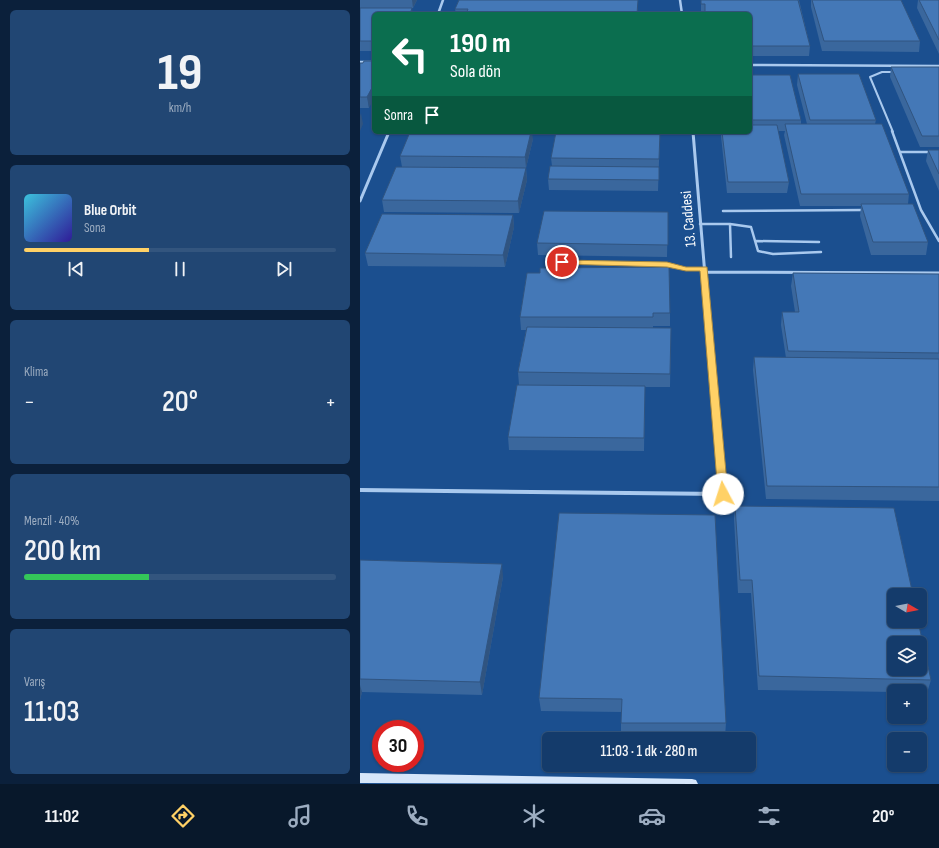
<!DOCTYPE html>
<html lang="tr">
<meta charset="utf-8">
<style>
:root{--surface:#143b6b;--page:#214673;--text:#f1f3f6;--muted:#9dadc1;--line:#33557e;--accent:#ffd166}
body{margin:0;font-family:"Sofia Sans Condensed",sans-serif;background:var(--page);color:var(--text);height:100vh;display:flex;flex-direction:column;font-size:15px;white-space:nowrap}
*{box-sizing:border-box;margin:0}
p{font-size:13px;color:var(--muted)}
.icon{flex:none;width:22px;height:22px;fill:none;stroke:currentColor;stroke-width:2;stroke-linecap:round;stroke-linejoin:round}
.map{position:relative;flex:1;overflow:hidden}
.details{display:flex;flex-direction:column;gap:10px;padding:10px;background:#0b203b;width:360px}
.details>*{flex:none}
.banner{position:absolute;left:12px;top:12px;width:380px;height:122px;border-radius:6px;box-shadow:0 1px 3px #0004,0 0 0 1px var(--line);background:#0b6e4f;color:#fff;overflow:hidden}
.needle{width:26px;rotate:99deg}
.buttons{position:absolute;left:527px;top:588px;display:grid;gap:8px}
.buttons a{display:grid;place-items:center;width:40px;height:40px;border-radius:6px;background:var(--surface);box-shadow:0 1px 3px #0004,0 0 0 1px var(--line);font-size:20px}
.speed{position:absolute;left:12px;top:720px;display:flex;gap:8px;font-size:20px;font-weight:700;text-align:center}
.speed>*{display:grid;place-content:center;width:52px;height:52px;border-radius:50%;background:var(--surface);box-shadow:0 1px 3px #0004,0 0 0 1px var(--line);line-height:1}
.speed .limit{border:6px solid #d22;background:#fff;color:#111}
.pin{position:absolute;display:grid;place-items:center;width:34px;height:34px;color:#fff;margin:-17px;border:2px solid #fff;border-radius:50%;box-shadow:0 1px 4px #0007}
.me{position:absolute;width:44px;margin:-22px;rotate:355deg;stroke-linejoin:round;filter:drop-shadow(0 0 3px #0008)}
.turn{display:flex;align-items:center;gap:14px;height:84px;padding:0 12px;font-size:18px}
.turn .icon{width:52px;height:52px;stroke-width:2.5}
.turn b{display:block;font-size:28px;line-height:34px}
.then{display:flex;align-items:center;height:38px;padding:0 12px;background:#0003;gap:8px;font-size:15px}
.big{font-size:30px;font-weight:600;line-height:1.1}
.details .card{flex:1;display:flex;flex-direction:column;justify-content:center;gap:6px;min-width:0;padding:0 14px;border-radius:6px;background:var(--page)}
.details .dial{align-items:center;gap:0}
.dial b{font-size:52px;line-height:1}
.song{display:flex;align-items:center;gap:12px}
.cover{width:48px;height:48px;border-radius:6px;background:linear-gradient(135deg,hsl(190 70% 55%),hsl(250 70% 35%))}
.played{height:4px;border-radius:2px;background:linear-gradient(90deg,var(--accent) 40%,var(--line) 40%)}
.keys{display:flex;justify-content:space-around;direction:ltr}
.heat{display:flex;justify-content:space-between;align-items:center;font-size:22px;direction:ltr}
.charge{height:6px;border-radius:3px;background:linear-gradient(90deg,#34c759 40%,var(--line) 0)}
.trip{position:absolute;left:182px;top:732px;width:214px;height:40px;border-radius:6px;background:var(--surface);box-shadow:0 1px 3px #0004,0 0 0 1px var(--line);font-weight:600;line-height:40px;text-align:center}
.tabs{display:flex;height:64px;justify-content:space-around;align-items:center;background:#08182b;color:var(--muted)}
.tabs .icon{width:28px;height:28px}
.tabs .on{color:var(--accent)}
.tabs b{font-size:18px;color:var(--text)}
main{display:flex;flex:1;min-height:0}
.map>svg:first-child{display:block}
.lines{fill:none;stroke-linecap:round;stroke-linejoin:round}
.lane-far1{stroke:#a9c9ee;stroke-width:2}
.lane{stroke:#a9c9ee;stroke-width:2.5}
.street-far2{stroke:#a9c9ee;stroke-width:2.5}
.street-far1{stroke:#a9c9ee;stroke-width:3}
.street{stroke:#a9c9ee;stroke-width:4}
.secondary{fill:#d6e6fa;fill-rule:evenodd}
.wall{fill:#3a679d}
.shaded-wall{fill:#305480}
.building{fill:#4478b7;stroke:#305480;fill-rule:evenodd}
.route{fill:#ffd166;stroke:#a68842}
.labels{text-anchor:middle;stroke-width:4;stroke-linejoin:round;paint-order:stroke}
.street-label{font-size:15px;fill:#fff;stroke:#1b4f8f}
</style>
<main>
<section class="details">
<div class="card dial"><b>19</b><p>km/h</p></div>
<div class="card">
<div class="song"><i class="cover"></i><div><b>Blue Orbit</b><p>Sona</p></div></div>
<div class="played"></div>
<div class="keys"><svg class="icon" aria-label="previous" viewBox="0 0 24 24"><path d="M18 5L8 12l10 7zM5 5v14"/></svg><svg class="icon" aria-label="pause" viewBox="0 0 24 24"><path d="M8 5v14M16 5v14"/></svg><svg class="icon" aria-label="next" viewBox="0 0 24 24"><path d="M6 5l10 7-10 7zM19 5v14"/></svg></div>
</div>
<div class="card"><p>Klima</p>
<div class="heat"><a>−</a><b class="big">20°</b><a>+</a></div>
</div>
<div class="card"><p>Menzil · 40%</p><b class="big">200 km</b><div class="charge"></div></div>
<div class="card"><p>Varış</p><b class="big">11:03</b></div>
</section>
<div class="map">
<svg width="579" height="784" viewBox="0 0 579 784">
<rect width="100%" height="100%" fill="#1b4f8f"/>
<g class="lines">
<path class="lane-far1" d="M533,132L510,77L522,72H534"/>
<path class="lane" d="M532,131L561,210L579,241
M541,152H579
M363,211L503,210
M340,224H370L391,227L398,251L413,254L461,252
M370,224L371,257
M396,241L459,242
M187,262L307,264L326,269H344"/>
<path class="street-far2" d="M320,0L322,14
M78,14L83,0
M0,62H14
M390,65L579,66"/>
<path class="street-far1" d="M333,132L347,299
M0,201L29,132
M344,272L579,273"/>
<path class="street" d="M0,490L363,494L347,298"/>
<path class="secondary" d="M0,773L332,779L336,780L338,784L0,783Z"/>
</g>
<path class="wall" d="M0,0H57L53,8L14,14V51H0Z
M99,0H278L277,14H96L95,9Z
M341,0H439L450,46L449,56H390V14L341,13Z
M451,0H541L560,41L559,52L462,51L451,7Z
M558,0H579V54L557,8Z
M0,63H3L9,108H0Z
M531,67H579V147H560L530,77Z
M438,74L516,120L515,124L549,194L548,204L568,242L566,255H511L500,216L501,206H440L424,135L425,131H418L429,182L427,193H367L361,136V132H390V75L441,120V124H447L437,85Z
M300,132L298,191L189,190L188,179L192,166L191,158Z
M173,139L166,168L167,180L159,213L24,212L22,200L42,167L40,156Z
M568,150H579V191L566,161Z
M308,212L307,257L178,255L177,243Z
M153,215L154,227L145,267L8,266L5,253Z
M167,273L310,313V326H293V328H311L310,387H285L284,451L149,450L148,437L159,385L158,372L166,330H161L160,317Z
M433,273L579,274V501L406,499L393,370L394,357L426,358L421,325L422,312H435L431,286Z
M375,506L571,680L567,693H560V691H534V692L398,690L391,593H378L374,519Z
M355,515L366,723L365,737L261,736V712L181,711L179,698Z
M0,560L143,577L122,695L2,692L0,700Z"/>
<path class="shaded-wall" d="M52,0H57L53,8Z
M52,8L53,14H50Z
M14,84V99L9,108L7,97Z
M1,113L3,124L0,131V116Z
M171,132H172L173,139L166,168L165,157Z
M166,168L167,180L159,213L158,201Z
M153,215L154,227L145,267L143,255Z
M142,564L143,577L122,695L120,682Z
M0,685L2,692L0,700Z"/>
<path class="building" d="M99,0H278L277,14H106L108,9H95Z
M341,0H438L450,46H390V14H345V4H341Z
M452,0H541L560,41H464Z
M559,0H579V40Z
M0,8H52L50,14H14V41H0Z
M4,61H14V84L7,97H0V63H3Z
M531,67H579V136H562Z
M438,74H499L516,120H450Z
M390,75H430L441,120H390Z
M425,124H522L549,194H441Z
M390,125H417L429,182H368L362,132H390Z
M50,132H171L165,157L40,156Z
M196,132H300L299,159L191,158Z
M568,150H579V174Z
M190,166L299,167V180L188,179Z
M36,167L166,168L158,201L22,200Z
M501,204H553L568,242H513Z
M184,211L308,212V245L177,243Z
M22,214L153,215L143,255L5,253Z
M309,267L310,313H293V317H160L167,273H180V268Z
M433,273L579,274V353L428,351L422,312H439Z
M167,327L311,328L310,374L158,372Z
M394,357L579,359V487L407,486Z
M157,385L285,386L284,438L148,437Z
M375,506L534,508L553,595H534V621H558L571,680L399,676L392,580H380ZM534,643H560V669H534Z
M199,513L355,515L366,723H261L262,699L179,698Z
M0,560L142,564L120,682L0,679Z"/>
<path class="route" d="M202,260L307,262L326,267H347L368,494L367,497H360L358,494L340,271H326L307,267L199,264L198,262Z"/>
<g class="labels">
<g class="street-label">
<text transform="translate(328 219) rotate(-95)" y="5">13. Caddesi</text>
</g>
</g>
</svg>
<div class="buttons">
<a><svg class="needle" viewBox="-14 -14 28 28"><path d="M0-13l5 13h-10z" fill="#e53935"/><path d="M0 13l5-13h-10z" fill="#9dadc1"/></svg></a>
<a><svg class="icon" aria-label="layers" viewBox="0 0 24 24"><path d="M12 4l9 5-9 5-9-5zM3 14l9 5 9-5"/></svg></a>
<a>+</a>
<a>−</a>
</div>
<div class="speed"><div class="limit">30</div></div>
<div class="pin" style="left:202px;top:262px;background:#d93025"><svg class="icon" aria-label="arrive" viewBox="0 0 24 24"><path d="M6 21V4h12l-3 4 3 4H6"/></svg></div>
<svg class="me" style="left:363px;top:494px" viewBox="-20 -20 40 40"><circle r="19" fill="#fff"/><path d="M0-13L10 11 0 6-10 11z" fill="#ffd166"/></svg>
<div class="trip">11:03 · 1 dk · 280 m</div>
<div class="banner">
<div class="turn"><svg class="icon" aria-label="left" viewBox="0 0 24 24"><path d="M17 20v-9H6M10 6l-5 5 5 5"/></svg><div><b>190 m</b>Sola dön</div></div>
<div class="then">Sonra<svg class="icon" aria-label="arrive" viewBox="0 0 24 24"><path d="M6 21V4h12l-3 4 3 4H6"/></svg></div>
</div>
</div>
</main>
<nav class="tabs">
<b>11:02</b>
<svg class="icon on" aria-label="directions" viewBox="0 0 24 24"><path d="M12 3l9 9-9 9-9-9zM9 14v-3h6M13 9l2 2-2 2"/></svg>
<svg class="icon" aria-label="music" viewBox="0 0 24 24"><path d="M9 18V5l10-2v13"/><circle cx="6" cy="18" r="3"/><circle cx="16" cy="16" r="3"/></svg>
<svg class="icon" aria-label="phone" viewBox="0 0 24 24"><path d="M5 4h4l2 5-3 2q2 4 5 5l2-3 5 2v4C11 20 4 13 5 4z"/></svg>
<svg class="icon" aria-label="climate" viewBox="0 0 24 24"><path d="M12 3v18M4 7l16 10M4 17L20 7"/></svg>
<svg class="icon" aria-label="car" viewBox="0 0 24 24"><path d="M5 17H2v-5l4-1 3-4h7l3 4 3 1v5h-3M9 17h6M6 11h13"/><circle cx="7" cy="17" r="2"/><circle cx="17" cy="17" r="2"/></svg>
<svg class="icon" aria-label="filters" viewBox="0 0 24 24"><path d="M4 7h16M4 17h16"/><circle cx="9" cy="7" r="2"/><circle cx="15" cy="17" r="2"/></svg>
<b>20°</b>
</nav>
